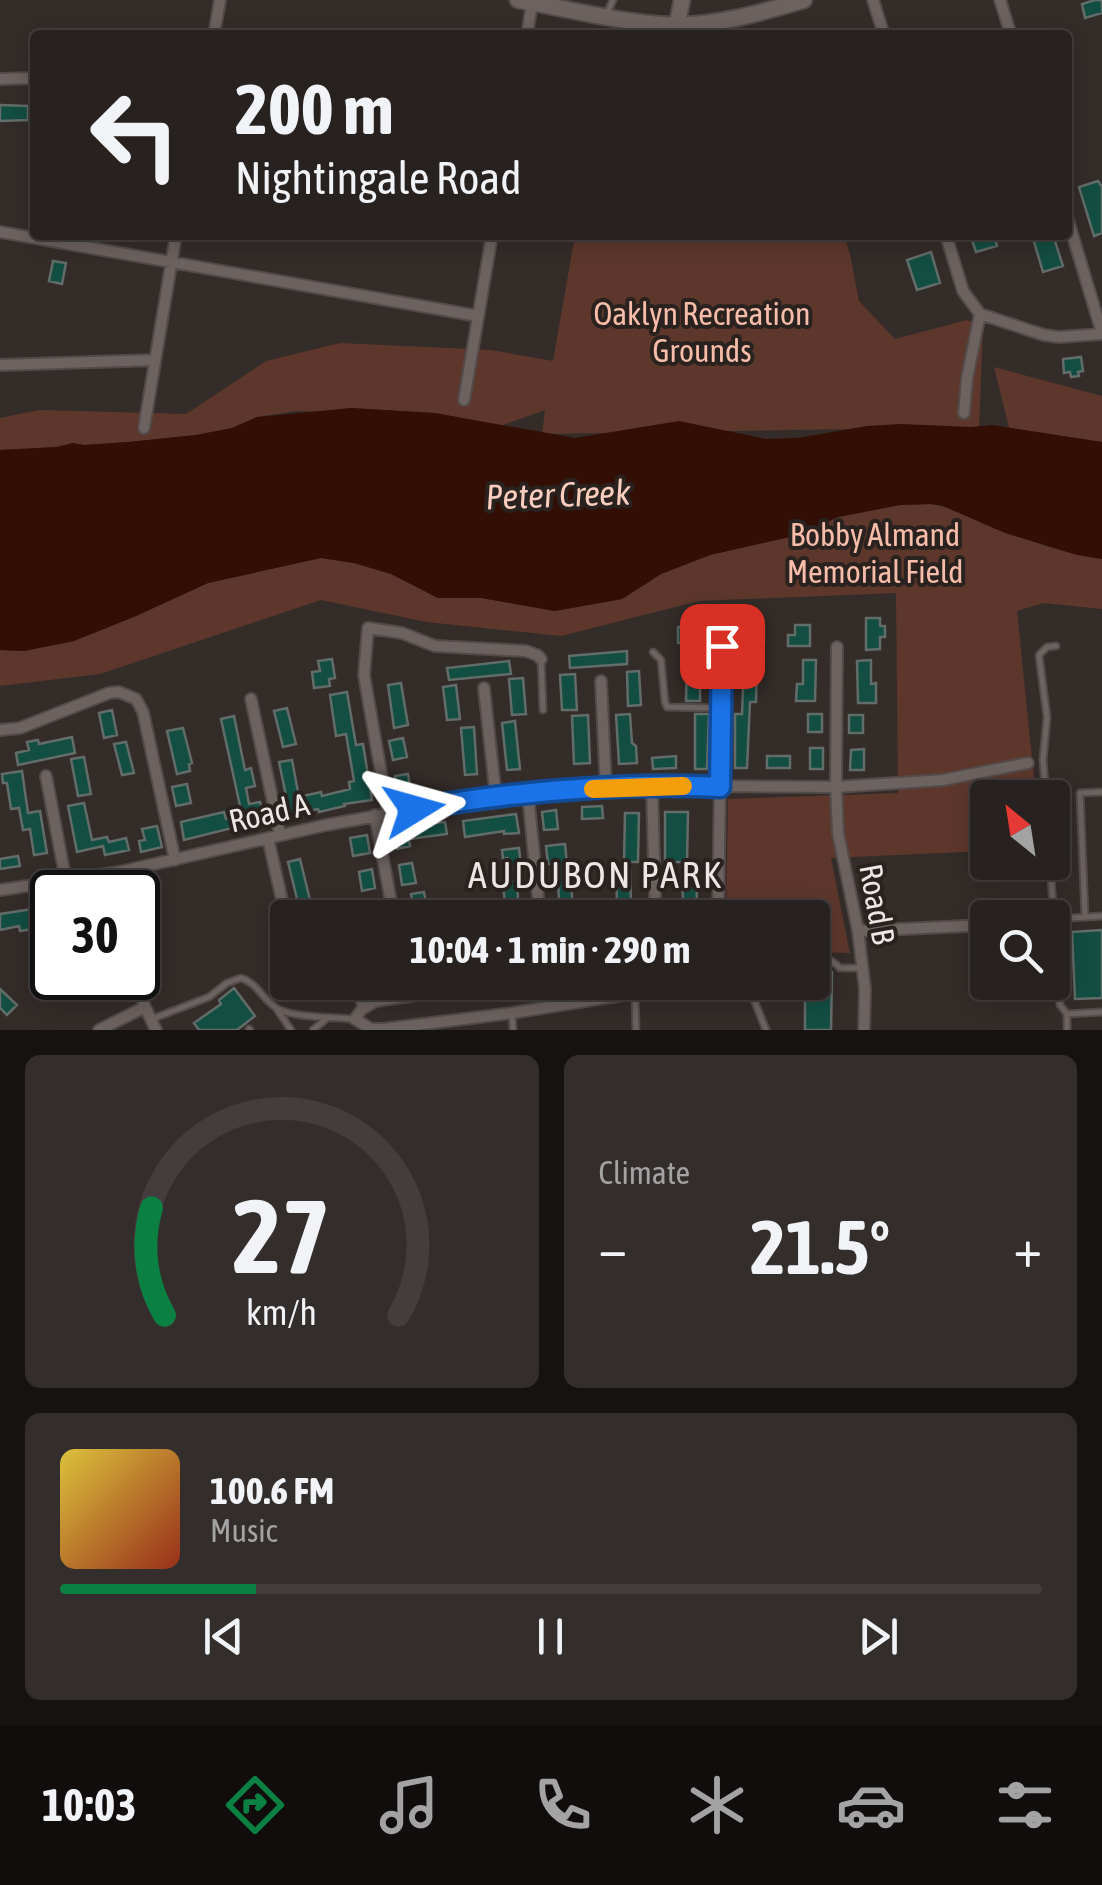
<!DOCTYPE html>
<meta charset="utf-8">
<style>
:root{--surface:#27211f;--page:#332e2c;--text:#f1f3f6;--muted:#a4a3a4;--line:#433e3d;--accent:#0b8043}
body{margin:0;font-family:"Asap Condensed",sans-serif;background:var(--page);color:var(--text);height:100vh;display:flex;flex-direction:column;font-size:38px;white-space:nowrap}
*{box-sizing:border-box;margin:0}
p{font-size:32px;color:var(--muted)}
.icon{flex:none;width:55px;height:55px;fill:none;stroke:currentColor;stroke-width:2;stroke-linecap:round;stroke-linejoin:round}
.map{position:relative;height:1030px;overflow:hidden}
.panel{display:flex;flex-direction:column;gap:25px;padding:25px;background:#151211;flex:1}
.panel>*{flex:none}
.hud{position:absolute;left:30px;top:30px;width:1042px;height:210px;border-radius:10px;box-shadow:0 5px 25px #0003,0 0 0 2px var(--line);background:#27211f;color:var(--text);overflow:hidden}
.needle{width:65px;rotate:330deg}
.tools{position:absolute;left:970px;top:780px;display:grid;gap:20px}
.tools a{display:grid;place-items:center;width:100px;height:100px;border-radius:10px;background:var(--surface);box-shadow:0 5px 25px #0003,0 0 0 2px var(--line);font-size:50px}
.speed{position:absolute;left:30px;top:870px;display:flex;gap:20px;font-size:50px;font-weight:700;text-align:center}
.speed>*{display:grid;place-content:center;width:130px;height:130px;border-radius:50%;background:var(--surface);box-shadow:0 5px 25px #0003,0 0 0 2px var(--line);line-height:1}
.speed .limit{border:5px solid #111;border-radius:15px;background:#fff;color:#111}
.pin{position:absolute;display:grid;place-items:center;width:85px;height:85px;color:#fff;margin:-42px;border-radius:20px;box-shadow:0 5px 15px #0006}
.me{position:absolute;width:110px;margin:-55px;rotate:82deg;stroke-linejoin:round;filter:drop-shadow(0 0 8px #0008)}
.turn{display:flex;align-items:center;gap:35px;height:210px;padding:0 40px;font-size:45px}
.turn .icon{width:130px;height:130px;stroke-width:2.5}
.turn b{display:block;font-size:70px;line-height:85px}
.big{font-size:75px;font-weight:700;line-height:1.1}
.panel .card{flex:1;display:flex;flex-direction:column;justify-content:center;gap:15px;min-width:0;padding:0 35px;border-radius:15px;background:var(--page)}
.panel .dial{align-items:center;gap:0}
.dial svg{height:260px;overflow:visible;fill:none;stroke:var(--line);stroke-width:7;stroke-linecap:round;text-anchor:middle}
.dial text{fill:var(--text);stroke:none}
.song{display:flex;align-items:center;gap:30px}
.cover{width:120px;height:120px;border-radius:15px;background:linear-gradient(135deg,hsl(50 70% 55%),hsl(10 70% 35%))}
.played{height:10px;border-radius:5px;background:linear-gradient(90deg,var(--accent) 20%,var(--line) 20%)}
.keys{display:flex;justify-content:space-around;direction:ltr}
.heat{display:flex;justify-content:space-between;align-items:center;font-size:55px;direction:ltr}
.panel .tiles{flex:1;display:grid;gap:25px;grid-template-columns:1fr 1fr}
.card:last-child{grid-column:span 2}
.trip{position:absolute;left:270px;top:900px;width:560px;height:100px;border-radius:10px;background:var(--surface);box-shadow:0 5px 25px #0003,0 0 0 2px var(--line);font-weight:700;line-height:100px;text-align:center}
.dock{display:flex;height:160px;justify-content:space-around;align-items:center;background:#100d0c;color:var(--muted)}
.dock .icon{width:70px;height:70px}
.dock .on{color:var(--accent)}
.dock b{font-size:45px;color:var(--text)}
.map>svg:first-child{display:block}
.green{fill:#5d372c}
.water{fill:#330e04}
.building{fill:#134e43;stroke:#626c69;stroke-width:2.5}
.lines{fill:none;stroke-linecap:round;stroke-linejoin:round}
.lane-casing{stroke:#524b49;stroke-width:9}
.street-casing{stroke:#524b49;stroke-width:14}
.secondary-casing{stroke:#524b49;stroke-width:19}
.lane{stroke:#6c625f;stroke-width:5}
.street{stroke:#6c625f;stroke-width:10}
.secondary{stroke:#6c625f;stroke-width:15}
.route-casing{stroke:#114b97;stroke-width:25}
.route{stroke:#1a73e8;stroke-width:18}
.slow{stroke:#f59e0b;stroke-width:18}
.labels{text-anchor:middle;stroke-width:8;stroke-linejoin:round;paint-order:stroke}
.park-label{font-size:32px;fill:#f8bcaa;stroke:#2a221f}
.street-label{font-size:32px;fill:#ece6e4;stroke:#2a221f}
.water-label{font-size:35px;font-style:italic;fill:#fbcdbf;stroke:#2a221f}
.quarter-label{font-size:38px;letter-spacing:2.5px;fill:#ece6e4;stroke:#2a221f}
</style>
<div class="map">
<svg width="1102" height="1030" viewBox="0 0 1102 1030">
<rect width="100%" height="100%" fill="#342c29"/>
<path class="green" d="M575,235H844L850,254L859,301L895,339L967,320L983,329L979,427L542,434L545,410L500,426L435,413L351,408L325,412L296,411L257,417L232,428L196,435L129,442L84,445L73,443L57,447L0,450V418L39,410L186,414L266,361L340,343L491,350L553,361Z
M994,367L1102,396V442L1009,428Z
M931,504C951,507 970,518 989,526C1025,540 1063,553 1102,559V609L1043,603L1017,611L1036,797L988,798L987,851L831,858L850,953L813,952L812,918L726,917L728,799L898,793L896,593L699,601L561,636L426,622L321,600L100,674L0,686V650L24,651L74,641L136,616L208,583L321,558L354,563L391,574L438,598H481L555,611L622,599L661,574L710,555L799,535L838,517L900,505Z"/>
<path class="water" d="M351,408L435,413L575,438L679,421L766,439L797,438L867,426L901,424L971,427L992,425L1102,442V559L1077,555L1005,533L943,506L931,504L900,505L838,517L799,535L710,555L661,574L622,599L555,611L481,598H438L391,574L354,563L321,558L208,583L136,616L74,641L24,651L0,650V450L57,447L73,443L84,445L128,442L196,435L232,428L257,417Z"/>
<path class="building" d="M1095,0H1102V13L1085,18L1082,4Z
M0,105L28,106V120L0,121Z
M1098,181L1102,187V233L1094,236L1079,187Z
M988,235H994L997,246L976,252L972,240Z
M1032,235H1053L1063,266L1043,272Z
M931,252L940,283L917,290L907,260Z
M53,261L66,263L62,284L49,281Z
M1081,357L1083,371L1078,372L1079,376L1071,377L1070,372L1064,373L1063,359Z
M866,618H880V626H885V637H880V649L866,650Z
M795,625H810V646H788V635H795Z
M692,626V642L678,643V627Z
M750,627H764V643H749Z
M627,651V664L570,668L569,656Z
M332,659L335,678L329,679L330,686L314,688L312,672L320,671L318,661Z
M687,659H700V701H686Z
M744,660L757,661L756,702H750L747,768H735V714H742Z
M803,660H816L815,701H796L797,684H803Z
M871,660V684L876,683V703H858L857,661Z
M509,661L511,674L449,680L447,668Z
M639,671L641,705L628,706L627,672Z
M575,674L577,710H562L560,675Z
M523,678L526,714L512,715L509,679Z
M401,683L408,725L394,728L388,685Z
M456,685L460,719L447,720L443,687Z
M347,692L356,745L363,744L372,800L344,804L345,806L319,812L318,809L290,815L279,762L292,760L299,797L321,792L322,796L350,789L349,782L354,781L346,734L336,736L330,695Z
M287,708L296,744L283,747L274,711Z
M112,710L117,735L104,738L99,713Z
M630,714L632,743L636,746L637,763L619,764L616,715Z
M695,714H709L707,769H695Z
M808,714H822V732H808Z
M588,715L590,763L574,764L572,716Z
M849,715H863V733H849Z
M234,716L245,770L251,768L255,786L246,788L249,804L260,802L264,820L184,840L181,822L224,812L226,819L242,815L221,719Z
M515,721L520,769L507,770L502,723Z
M474,727L477,774L465,775L461,728Z
M183,728L192,763L189,764L190,771L177,774L167,731Z
M72,737L75,753L18,765L16,753L29,750L27,742L38,740L39,744Z
M403,738L407,757L393,760L389,741Z
M126,742L134,773L122,775L114,744Z
M810,748H823V769H810Z
M864,749V770H850L851,750Z
M676,756V768L653,769L652,758Z
M767,756H790V768H767Z
M84,757L91,794L78,796L71,759Z
M22,771L28,813L40,811L47,853L34,855L30,829L23,830L19,808L11,809L7,783H3L2,774Z
M408,774L411,792L398,795L395,776Z
M187,784L191,803L176,806L172,787Z
M84,803L92,840L107,837L109,842L126,838L129,850L105,855L103,846L77,852L68,806Z
M602,806L603,818L582,819V807Z
M556,810L558,829L544,830L542,812Z
M665,812H688L687,862H665Z
M625,813H639L638,862H624Z
M516,814L519,833L504,834V831L465,837L463,821Z
M406,822L407,827L445,822L447,834L409,839L410,846L397,849L392,824Z
M157,826L162,847L141,852L139,841L145,840L142,829Z
M367,835L370,853L353,856L350,838Z
M565,844L568,875H571L573,918H560L557,863L548,864L546,846Z
M519,848L521,867L508,868L507,858L503,859L502,850Z
M18,856L20,866L0,869V859Z
M300,859L310,900L298,903L288,862Z
M412,863L416,883L402,885L399,865Z
M682,868H696L697,902L683,903Z
M372,869L375,888L362,891L359,872Z
M616,869H630L631,903L617,904Z
M517,881L519,918H506L503,882Z
M424,892L429,918H415L411,894Z
M371,902L374,918H360L358,904Z
M39,908L41,916H45L46,927L20,931L19,926L0,930V914Z
M1102,930V998L1075,999L1072,932Z
M812,972H832L831,1030H805V982H812Z
M234,988L255,1016L237,1030H199L194,1023L221,1004L219,1000Z
M0,989L17,1005L7,1015L0,1008Z"/>
<g class="lines">
<defs>
<path id="lane" d="M607,13L613,0
M653,652L661,660L665,702L667,707L721,708
M541,659L543,710
M1046,798L1043,760L1047,717L1039,655L1047,647L1056,646
M1050,862L1060,1005L1067,1014V1030
M342,911L343,918
M1085,916L1080,793L1102,792
M1055,919L1102,916
M812,957C825,957 831,959 840,968H861
M352,982L362,1009
M747,982L766,1030
M635,995L636,1030
M276,1008L291,1030
M512,1013L513,1030
M1067,1014L1102,1012
M152,1019L209,997L227,983L241,978C258,983 263,1001 278,1009C297,1018 331,1017 352,1019
M249,1029L250,1030
M313,1030L326,1019"/>
<path id="street" d="M873,0L884,35
M1000,0L1011,35
M214,35L220,0
M527,35L532,3
M0,79L35,78
M1068,220L1102,333
M0,232L478,316
M946,235L963,291L980,314L967,378L964,413
M980,314L1044,335L1059,337L1102,334
M0,365L155,360
M464,400L492,235
M144,428L176,235
M837,647L836,787L838,833L858,931L865,989L864,1030
M601,681L606,788
M484,688L496,798
M251,699L280,835
M0,730L20,728L109,693L119,692L136,699L143,712L175,860
M46,776L66,881
M652,787L655,896
M528,794L540,918
M388,813L364,675L368,628L402,633L435,646L526,651L537,655L541,659
M375,815L394,918
M268,838L288,927
M119,872L122,892
M0,890L119,872L326,825L439,805L606,788L704,786L836,787L943,780L1028,763
M718,918L722,646
M858,931L988,925
M136,978L145,1007L156,1030
M504,982L376,1001L362,1009L355,1019L371,1029H383L512,1013L703,982
M99,1030L145,1007"/>
<path id="secondary" d="M518,0C569,9 621,23 673,25C716,26 764,12 804,0
M677,25L682,0"/>
</defs>
<use href="#lane" class="lane-casing"/>
<use href="#street" class="street-casing"/>
<use href="#secondary" class="secondary-casing"/>
<use href="#lane" class="lane"/>
<use href="#street" class="street"/>
<use href="#secondary" class="secondary"/>
</g>
<g class="lines">
<defs>
<path id="route" d="M414,809C512,792 620,782 720,787L722,646"/>
</defs>
<use href="#route" class="route-casing"/>
<use href="#route" class="route"/>
<path class="slow" d="M593,789L683,786"/>
</g>
<g class="labels">
<g class="park-label">
<text x="702" y="325">Oaklyn Recreation<tspan x="702" dy="37">Grounds</tspan></text>
<text x="875" y="546">Bobby Almand<tspan x="875" dy="37">Memorial Field</tspan></text>
</g>
<g class="street-label">
<text transform="translate(269 813) rotate(-13)" y="11">Road A</text>
<text transform="translate(877 904) rotate(80)" y="11">Road B</text>
</g>
<g class="water-label">
<text transform="translate(558 495) rotate(-2)" y="12">Peter Creek</text>
</g>
<g class="quarter-label">
<text x="596" y="888">AUDUBON PARK</text>
</g>
</g>
</svg>
<div class="tools">
<a><svg class="needle" viewBox="-14 -14 28 28"><path d="M0-13l5 13h-10z" fill="#e53935"/><path d="M0 13l5-13h-10z" fill="#a4a3a4"/></svg></a>
<a><svg class="icon" aria-label="search" viewBox="0 0 24 24"><circle cx="10" cy="10" r="6"/><path d="M15 15l6 6"/></svg></a>
</div>
<div class="speed"><div class="limit">30</div></div>
<div class="pin" style="left:722px;top:646px;background:#d93025"><svg class="icon" aria-label="arrive" viewBox="0 0 24 24"><path d="M6 21V4h12l-3 4 3 4H6"/></svg></div>
<svg class="me" style="left:414px;top:809px" viewBox="-20 -20 40 40"><path d="M0-17L14 15 0 8-14 15z" fill="#1a73e8" stroke="#fff" stroke-width="4"/></svg>
<div class="trip">10:04 · 1 min · 290 m</div>
<div class="hud">
<div class="turn"><svg class="icon" aria-label="left" viewBox="0 0 24 24"><path d="M17 20v-9H6M10 6l-5 5 5 5"/></svg><div><b>200 m</b>Nightingale Road</div></div>
</div>
</div>
<section class="panel">
<div class="tiles">
<div class="card dial"><svg viewBox="0 0 100 80">
<path d="M14 69A42 42 0 1 1 86 69"/>
<path d="M14 69A42 42 0 0 1 10 36" stroke="#0b8043"/>
<text x="50" y="56" font-size="32" font-weight="700">27</text>
<text x="50" y="72" font-size="11">km/h</text>
</svg></div>
<div class="card"><p>Climate</p>
<div class="heat"><a>−</a><b class="big">21.5°</b><a>+</a></div>
</div>
<div class="card">
<div class="song"><i class="cover"></i><div><b>100.6 FM</b><p>Music</p></div></div>
<div class="played"></div>
<div class="keys"><svg class="icon" aria-label="previous" viewBox="0 0 24 24"><path d="M18 5L8 12l10 7zM5 5v14"/></svg><svg class="icon" aria-label="pause" viewBox="0 0 24 24"><path d="M8 5v14M16 5v14"/></svg><svg class="icon" aria-label="next" viewBox="0 0 24 24"><path d="M6 5l10 7-10 7zM19 5v14"/></svg></div>
</div>
</div>
</section>
<nav class="dock">
<b>10:03</b>
<svg class="icon on" aria-label="directions" viewBox="0 0 24 24"><path d="M12 3l9 9-9 9-9-9zM9 14v-3h6M13 9l2 2-2 2"/></svg>
<svg class="icon" aria-label="music" viewBox="0 0 24 24"><path d="M9 18V5l10-2v13"/><circle cx="6" cy="18" r="3"/><circle cx="16" cy="16" r="3"/></svg>
<svg class="icon" aria-label="phone" viewBox="0 0 24 24"><path d="M5 4h4l2 5-3 2q2 4 5 5l2-3 5 2v4C11 20 4 13 5 4z"/></svg>
<svg class="icon" aria-label="climate" viewBox="0 0 24 24"><path d="M12 3v18M4 7l16 10M4 17L20 7"/></svg>
<svg class="icon" aria-label="car" viewBox="0 0 24 24"><path d="M5 17H2v-5l4-1 3-4h7l3 4 3 1v5h-3M9 17h6M6 11h13"/><circle cx="7" cy="17" r="2"/><circle cx="17" cy="17" r="2"/></svg>
<svg class="icon" aria-label="filters" viewBox="0 0 24 24"><path d="M4 7h16M4 17h16"/><circle cx="9" cy="7" r="2"/><circle cx="15" cy="17" r="2"/></svg>
</nav>
